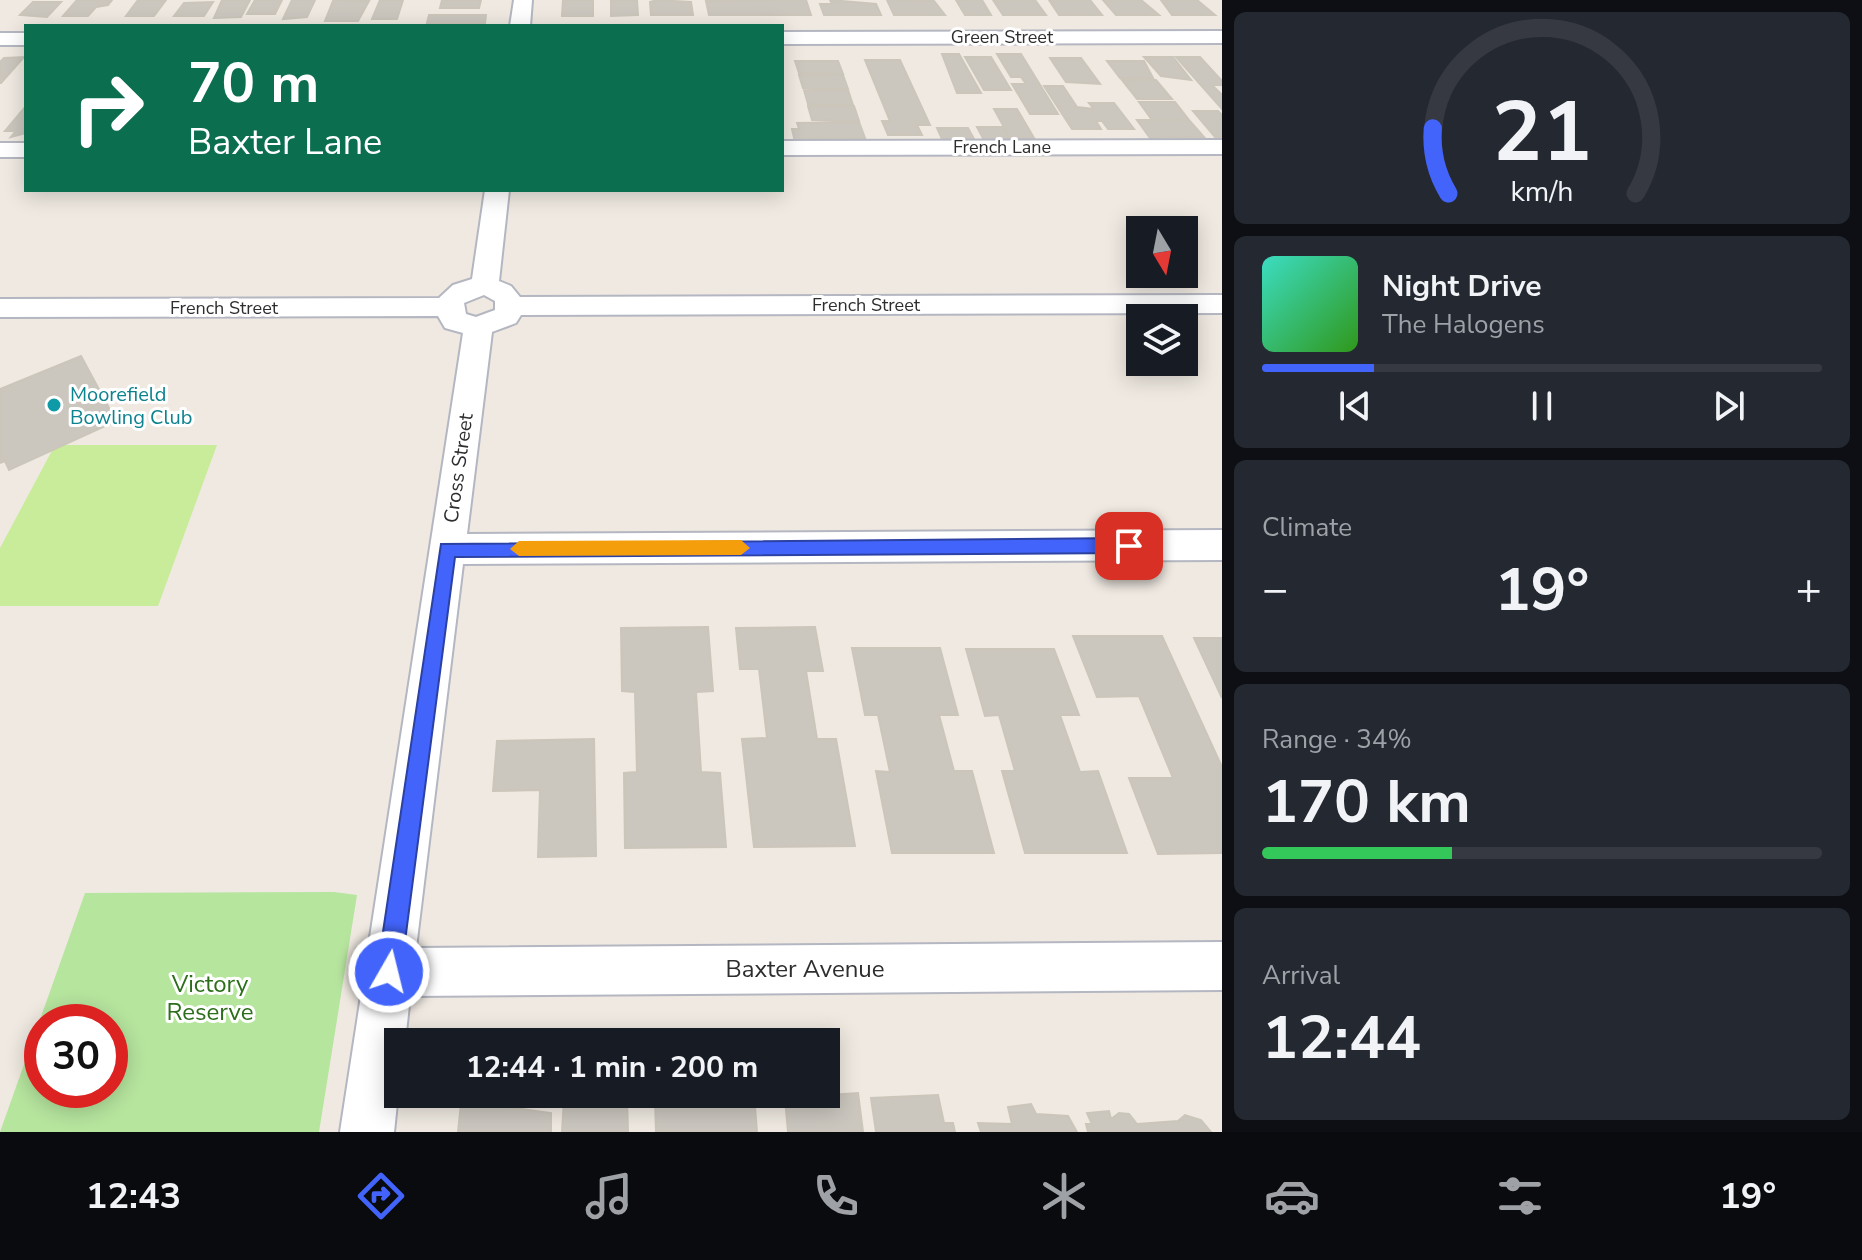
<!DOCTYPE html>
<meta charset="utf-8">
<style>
:root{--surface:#171b24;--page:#242831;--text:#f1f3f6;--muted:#9ea1a6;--line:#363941;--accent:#4264fb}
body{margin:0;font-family:"Nunito Sans",sans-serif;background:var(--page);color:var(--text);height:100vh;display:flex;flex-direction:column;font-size:30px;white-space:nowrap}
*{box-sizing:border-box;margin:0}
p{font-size:26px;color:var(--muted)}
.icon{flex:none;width:44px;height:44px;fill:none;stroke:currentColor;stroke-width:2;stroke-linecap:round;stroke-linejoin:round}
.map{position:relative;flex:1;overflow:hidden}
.side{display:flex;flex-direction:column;gap:12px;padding:12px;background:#0d0f14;width:640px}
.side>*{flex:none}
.hud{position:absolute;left:24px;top:24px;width:760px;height:168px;border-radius:0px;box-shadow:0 4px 20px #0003;background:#0b6e4f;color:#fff;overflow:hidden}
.needle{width:52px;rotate:170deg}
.tools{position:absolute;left:1126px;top:216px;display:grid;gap:16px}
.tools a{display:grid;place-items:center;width:72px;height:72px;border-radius:0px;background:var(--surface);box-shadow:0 4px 20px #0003;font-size:40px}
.speed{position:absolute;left:24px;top:1004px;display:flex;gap:16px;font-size:40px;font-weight:700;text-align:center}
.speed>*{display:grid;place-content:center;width:104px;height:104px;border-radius:50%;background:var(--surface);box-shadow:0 4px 20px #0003;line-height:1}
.speed .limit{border:12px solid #d22;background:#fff;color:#111}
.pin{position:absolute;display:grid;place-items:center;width:68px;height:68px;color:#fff;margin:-34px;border-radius:16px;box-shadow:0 4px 12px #0006}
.me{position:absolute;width:88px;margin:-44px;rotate:8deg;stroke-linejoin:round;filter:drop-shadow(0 0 6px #0008)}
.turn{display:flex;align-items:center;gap:28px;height:168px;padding:0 32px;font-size:36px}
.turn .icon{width:104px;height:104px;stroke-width:2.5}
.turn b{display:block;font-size:56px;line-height:68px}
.big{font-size:60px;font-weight:700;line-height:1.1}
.side .widget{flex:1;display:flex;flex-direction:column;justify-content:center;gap:12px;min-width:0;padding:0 28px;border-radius:12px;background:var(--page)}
.side .dial{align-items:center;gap:0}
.dial svg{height:208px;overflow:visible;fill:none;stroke:var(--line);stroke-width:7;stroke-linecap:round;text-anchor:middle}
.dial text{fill:var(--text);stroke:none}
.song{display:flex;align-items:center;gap:24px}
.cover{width:96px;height:96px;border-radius:12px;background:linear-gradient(135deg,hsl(170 70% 55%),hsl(110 70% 35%))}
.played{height:8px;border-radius:4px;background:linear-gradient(90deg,var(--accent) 20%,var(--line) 20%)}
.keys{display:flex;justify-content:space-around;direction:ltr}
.heat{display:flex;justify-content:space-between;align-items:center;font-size:44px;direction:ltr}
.charge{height:12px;border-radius:6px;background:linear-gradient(90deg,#34c759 34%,var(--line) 0)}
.trip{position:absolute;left:384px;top:1028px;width:456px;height:80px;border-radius:0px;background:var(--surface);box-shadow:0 4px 20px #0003;font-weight:700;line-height:80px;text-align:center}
.menu{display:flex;height:128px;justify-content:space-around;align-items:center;background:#090b0e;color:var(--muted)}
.menu .icon{width:56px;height:56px}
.menu .selected{color:var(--accent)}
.menu b{font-size:36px;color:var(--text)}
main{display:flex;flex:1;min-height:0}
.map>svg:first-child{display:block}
.green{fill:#b6e59e;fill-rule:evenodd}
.pitch{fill:#c9ec9a}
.building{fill:#cbc7bf;stroke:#cbc5ba;stroke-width:2}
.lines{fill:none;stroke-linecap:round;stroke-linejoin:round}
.minor-casing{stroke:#b4b7c1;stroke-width:4}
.minor{fill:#fff;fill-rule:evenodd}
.route{fill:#4264fb;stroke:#2b41a3;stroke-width:2}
.slow{fill:#f59e0b}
.culture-dot{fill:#0f9aa8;stroke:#fff;stroke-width:3}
.labels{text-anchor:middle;stroke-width:6;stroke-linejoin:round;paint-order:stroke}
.far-street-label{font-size:18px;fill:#2e2e2e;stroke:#fff}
.culture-label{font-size:20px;fill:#0d838f;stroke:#fff;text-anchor:start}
.street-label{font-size:20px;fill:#2e2e2e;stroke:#fff}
.near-street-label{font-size:24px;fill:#2e2e2e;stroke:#fff}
.near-park-label{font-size:24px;fill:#2c6e1b;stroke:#fff}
</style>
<main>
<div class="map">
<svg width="1222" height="1132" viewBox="0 0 1222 1132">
<rect width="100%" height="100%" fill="#efe9e1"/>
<path class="green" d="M334,892L357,895L319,1132H0L85,893ZM42,1022H110V1090H42Z"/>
<path class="pitch" d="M55,445H217L158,606H0V548Z"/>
<path class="building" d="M77,0H112L108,5L96,7L88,16H63Z
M138,0H166L154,16H126Z
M222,0H250L241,17L214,18Z
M255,0H282L275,14H247Z
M292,0H315L307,17L283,19Z
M380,0H403L397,19H372Z
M442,0H481L479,8H440Z
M563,0H593V16H562Z
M611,0H637L638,15L611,16Z
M657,0L691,2L693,15H651L650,2Z
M783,0H806L811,15H709L706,1Z
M830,0L876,4L881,15H824L820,4H832Z
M887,0L934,1L945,15H894Z
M956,0H982L991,15H965Z
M993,0H1035L1046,15H1003Z
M1049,0H1090L1102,15H1059Z
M1103,0H1141L1159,15H1116Z
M1161,0H1197L1215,15H1172Z
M333,1L335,0L369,1L358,21H325Z
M33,2H61L47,17L20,15Z
M213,2L204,16H174L184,3Z
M429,15H486L485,23H427Z
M942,54H959L981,93H957Z
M997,54H1021L1058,114H1030L1012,84H1026L1021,77H1011Z
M24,57L1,83H0V62L4,58Z
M965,57H991L1011,90H984Z
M1144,57H1173L1191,80L1161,76Z
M1176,57H1200L1222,81V85H1212L1222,95V109Z
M1050,58H1081L1100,84L1066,82Z
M865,60H900L930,125H917L922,135H888L882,121H890Z
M795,61H838L843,74L799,73Z
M1107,61H1144L1153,78H1120Z
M799,75H843L848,89L803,88Z
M1122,80H1156L1172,99H1137Z
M1044,86H1063L1077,107L1094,109L1089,103H1114L1134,129H1108L1102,121H1096L1101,129H1072Z
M804,90H848L853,105L808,104Z
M1139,102H1175L1189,120H1152Z
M26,106V133L11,137L16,131H5Z
M808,106H854L859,121L812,120Z
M994,109H1017L1034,138H1010Z
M1193,111H1218L1222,115V137H1215Z
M1137,120H1189L1204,137L1150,138Z
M859,122L865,138H804L805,142H795L792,129H799L797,123Z
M977,127H1003L1010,140H984Z
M937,128H968L974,139H942Z
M81,356L116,421L9,470L5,461L0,463V389Z
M708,627L713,691L696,692L701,772L720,773L726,847L625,848L624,773L637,772L635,692L622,691L621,628Z
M815,627L823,671H806L817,739H836L855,846L754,847L742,739L767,738L759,669H740L736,628Z
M1073,636H1162L1222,767V853L1158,854L1129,778H1173L1139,696L1097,697Z
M1194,638H1222V698Z
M852,648H940L958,715H939L954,771H972L994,853H892L876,771L890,772L878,715H865Z
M966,649H1054L1079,715H1060L1080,772L1098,771L1127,853H1025L1002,771H1015L999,715L985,716Z
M594,739L596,856L538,857L540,790L493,791L497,741Z
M858,1093L863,1132H788L785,1098Z
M462,1094L501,1096L508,1107L551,1113V1132H458Z
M571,1094L627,1098L628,1132H562L564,1099H570Z
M673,1094H754L757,1132H656L655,1100L673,1099Z
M938,1095L944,1123H953L955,1132H876L871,1098Z
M1031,1104L1036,1114L1068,1116L1077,1132H981L978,1123L1012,1124L1008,1107Z
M1109,1111L1111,1119L1119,1113L1129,1114L1137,1124L1178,1121L1185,1115L1201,1120L1211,1132H1088L1086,1124H1092L1087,1113Z"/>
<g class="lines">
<defs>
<path id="minor" d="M514,0H532L530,26H510Z
M1222,31V43L782,44V32Z
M0,33H26V45H0Z
M1222,140V154L782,155V141Z
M0,143H26V157H0Z
M485,190H509L499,281L511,286L520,297L1222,295V313L521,315L516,323L492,332L467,534L1222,530V560L463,564L416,948L1222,942V990L410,996L405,1042H398V1094L394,1132H340L463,333L445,328L438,316L0,317V299L439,298L453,285L472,279ZM484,295L495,301V310L476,317L466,314L464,303Z"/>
</defs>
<use href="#minor" class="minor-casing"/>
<use href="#minor" class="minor"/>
</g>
<path class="route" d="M1129,538L1138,546L1129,553L455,557L401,972L398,980L389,984L380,980L377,972L441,544Z"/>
<path class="slow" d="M741,540L750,548L741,555L519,556L510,549L519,541Z"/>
<circle class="culture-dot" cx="54" cy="405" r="8"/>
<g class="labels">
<g class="far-street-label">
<text x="1002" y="43">Green Street</text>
<text x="1002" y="153">French Lane</text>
<text x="866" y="311">French Street</text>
<text x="224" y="314">French Street</text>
</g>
<g class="culture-label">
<text x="70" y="401">Moorefield<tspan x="70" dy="23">Bowling Club</tspan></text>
</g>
<g class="street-label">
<text transform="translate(458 468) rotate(-82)" y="7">Cross Street</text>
</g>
<g class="near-street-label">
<text x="805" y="977">Baxter Avenue</text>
</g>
<g class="near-park-label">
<text x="210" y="992">Victory<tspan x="210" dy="28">Reserve</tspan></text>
</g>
</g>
</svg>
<div class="tools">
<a><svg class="needle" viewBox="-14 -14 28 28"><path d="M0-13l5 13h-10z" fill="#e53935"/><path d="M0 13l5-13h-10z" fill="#9ea1a6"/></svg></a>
<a><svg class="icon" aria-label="layers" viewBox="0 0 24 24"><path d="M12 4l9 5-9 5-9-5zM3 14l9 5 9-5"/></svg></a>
</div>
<div class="speed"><div class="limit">30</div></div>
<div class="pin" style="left:1129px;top:546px;background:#d93025"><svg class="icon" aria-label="arrive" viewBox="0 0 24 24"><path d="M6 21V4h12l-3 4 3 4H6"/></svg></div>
<svg class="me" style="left:389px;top:972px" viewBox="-20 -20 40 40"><circle r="17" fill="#4264fb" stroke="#fff" stroke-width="3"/><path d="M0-11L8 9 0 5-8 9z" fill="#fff"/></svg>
<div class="trip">12:44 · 1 min · 200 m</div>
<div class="hud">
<div class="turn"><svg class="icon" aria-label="right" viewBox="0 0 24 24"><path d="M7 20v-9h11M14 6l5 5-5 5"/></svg><div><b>70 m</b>Baxter Lane</div></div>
</div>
</div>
<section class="side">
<div class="widget dial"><svg viewBox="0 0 100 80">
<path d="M14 69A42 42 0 1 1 86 69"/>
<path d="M14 69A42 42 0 0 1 8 44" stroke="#4264fb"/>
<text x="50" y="56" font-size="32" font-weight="700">21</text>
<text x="50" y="72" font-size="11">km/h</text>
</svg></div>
<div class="widget">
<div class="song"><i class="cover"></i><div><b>Night Drive</b><p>The Halogens</p></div></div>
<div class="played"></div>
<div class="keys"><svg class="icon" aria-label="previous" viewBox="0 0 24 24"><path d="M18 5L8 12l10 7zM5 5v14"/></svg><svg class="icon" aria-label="pause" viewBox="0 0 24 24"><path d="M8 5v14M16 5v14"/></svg><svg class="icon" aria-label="next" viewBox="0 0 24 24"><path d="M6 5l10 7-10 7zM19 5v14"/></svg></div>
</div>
<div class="widget"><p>Climate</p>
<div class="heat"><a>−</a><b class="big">19°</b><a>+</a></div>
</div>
<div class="widget"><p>Range · 34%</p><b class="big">170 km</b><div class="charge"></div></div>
<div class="widget"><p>Arrival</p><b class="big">12:44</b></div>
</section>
</main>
<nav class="menu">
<b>12:43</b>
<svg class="icon selected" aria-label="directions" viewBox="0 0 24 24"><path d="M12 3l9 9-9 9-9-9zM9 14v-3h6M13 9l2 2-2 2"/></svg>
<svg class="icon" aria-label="music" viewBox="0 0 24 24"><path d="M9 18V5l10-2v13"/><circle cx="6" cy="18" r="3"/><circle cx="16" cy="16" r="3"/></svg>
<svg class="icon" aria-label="phone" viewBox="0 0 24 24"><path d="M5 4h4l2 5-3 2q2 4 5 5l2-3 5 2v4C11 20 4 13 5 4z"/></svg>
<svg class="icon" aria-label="climate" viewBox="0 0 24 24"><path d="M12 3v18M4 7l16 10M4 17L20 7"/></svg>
<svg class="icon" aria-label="car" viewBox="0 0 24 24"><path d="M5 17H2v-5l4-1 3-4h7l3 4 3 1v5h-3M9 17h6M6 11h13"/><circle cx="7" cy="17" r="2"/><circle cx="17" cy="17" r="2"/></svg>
<svg class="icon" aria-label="filters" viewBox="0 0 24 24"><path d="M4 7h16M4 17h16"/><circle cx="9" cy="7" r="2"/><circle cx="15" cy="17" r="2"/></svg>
<b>19°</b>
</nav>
